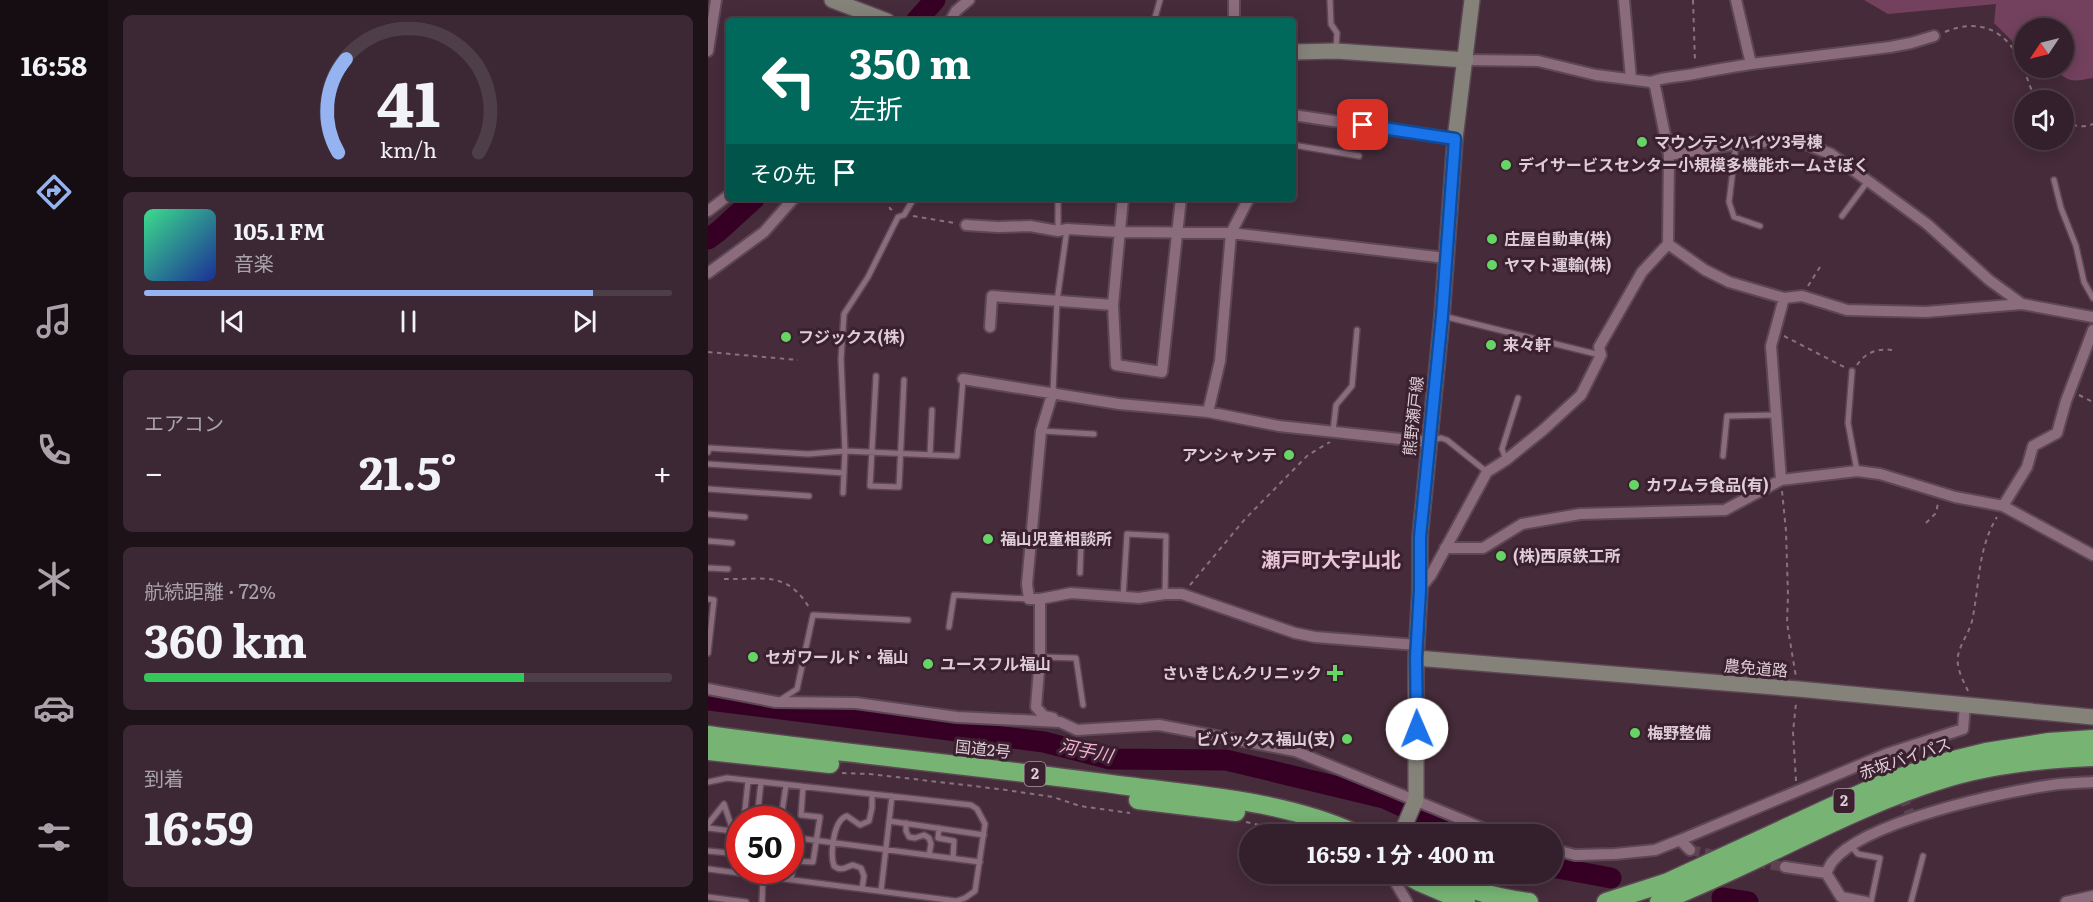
<!DOCTYPE html>
<html lang="ja">
<meta charset="utf-8">
<style>
:root{--surface:#34202c;--page:#3c2834;--text:#f1f3f6;--muted:#a9a3a9;--line:#4e3e48;--accent:#95b2f1}
body{margin:0;font-family:Literata,"Noto Sans JP",serif;background:var(--page);color:var(--text);height:100vh;display:flex;flex-direction:column;font-size:22px;white-space:nowrap}
*{box-sizing:border-box;margin:0}
p{font-size:20px;color:var(--muted)}
.icon{flex:none;width:33px;height:33px;fill:none;stroke:currentColor;stroke-width:2;stroke-linecap:round;stroke-linejoin:round}
.map{position:relative;flex:1;overflow:hidden}
.side{display:flex;flex-direction:column;gap:15px;padding:15px;background:#1d1218;width:600px}
.side>*{flex:none}
.banner{position:absolute;left:18px;top:18px;width:570px;height:183px;border-radius:6px;box-shadow:0 3px 15px #0003,0 0 0 2px var(--line);background:#00695c;color:#fff;overflow:hidden}
.needle{width:39px;rotate:235deg}
.fabs{position:absolute;left:1306px;top:18px;display:grid;gap:12px}
.fabs a{display:grid;place-items:center;width:60px;height:60px;border-radius:50%;background:var(--surface);box-shadow:0 3px 15px #0003,0 0 0 2px var(--line);font-size:30px}
.speed{position:absolute;left:18px;top:806px;display:flex;gap:12px;font-size:30px;font-weight:700;text-align:center}
.speed>*{display:grid;place-content:center;width:78px;height:78px;border-radius:50%;background:var(--surface);box-shadow:0 3px 15px #0003,0 0 0 2px var(--line);line-height:1}
.speed .limit{border:9px solid #d22;background:#fff;color:#111}
.pin{position:absolute;display:grid;place-items:center;width:51px;height:51px;color:#fff;margin:-26px;border-radius:12px;box-shadow:0 3px 9px #0006}
.me{position:absolute;width:66px;margin:-33px;rotate:359deg;stroke-linejoin:round;filter:drop-shadow(0 0 4px #0008)}
.turn{display:flex;align-items:center;gap:21px;height:126px;padding:0 24px;font-size:27px}
.turn .icon{width:78px;height:78px;stroke-width:2.5}
.turn b{display:block;font-size:42px;line-height:51px}
.then{display:flex;align-items:center;height:57px;padding:0 24px;background:#0003;gap:12px;font-size:22px}
.big{font-size:45px;font-weight:700;line-height:1.1}
.side .tile{flex:1;display:flex;flex-direction:column;justify-content:center;gap:9px;min-width:0;padding:0 21px;border-radius:9px;background:var(--page)}
.side .dial{align-items:center;gap:0}
.dial svg{height:156px;overflow:visible;fill:none;stroke:var(--line);stroke-width:7;stroke-linecap:round;text-anchor:middle}
.dial text{fill:var(--text);stroke:none}
.song{display:flex;align-items:center;gap:18px}
.cover{width:72px;height:72px;border-radius:9px;background:linear-gradient(135deg,hsl(150 70% 55%),hsl(230 70% 35%))}
.played{height:6px;border-radius:3px;background:linear-gradient(90deg,var(--accent) 85%,var(--line) 85%)}
.keys{display:flex;justify-content:space-around;direction:ltr}
.heat{display:flex;justify-content:space-between;align-items:center;font-size:33px;direction:ltr}
.charge{height:9px;border-radius:4px;background:linear-gradient(90deg,#34c759 72%,var(--line) 0)}
.trip{position:absolute;left:531px;top:824px;width:324px;height:60px;border-radius:30px;background:var(--surface);box-shadow:0 3px 15px #0003,0 0 0 2px var(--line);font-weight:700;line-height:60px;text-align:center}
main{display:flex;flex:1;min-height:0}
.tab-bar{display:flex;flex-direction:column;width:108px;justify-content:space-around;align-items:center;background:#150d12;color:var(--muted)}
.tab-bar .icon{width:42px;height:42px}
.tab-bar .on{color:var(--accent)}
.tab-bar b{font-size:27px;color:var(--text)}
.map>svg:first-child{display:block}
.green{fill:#73415e}
.lines{fill:none;stroke-linecap:round;stroke-linejoin:round}
.river{stroke:#360025;stroke-width:21}
.street-tunnel{stroke:#5d4351;stroke-width:10;stroke-dasharray:10 5;stroke-linecap:butt}
.lane-casing{stroke:#5d4754;stroke-width:8}
.street-casing{stroke:#5d4754;stroke-width:14}
.secondary-casing{stroke:#5d4754;stroke-width:18}
.highway-casing{stroke:#5d4754;stroke-width:21}
.path{stroke:#89727e;stroke-width:2;stroke-dasharray:4.5 4.5;stroke-linecap:butt}
.lane{stroke:#8b6c7d;stroke-width:5}
.street{stroke:#8b6c7d;stroke-width:10}
.secondary{stroke:#85827a;stroke-width:15}
.highway{stroke:#77b474;stroke-width:18}
.route-casing{stroke:#114b97;stroke-width:15}
.route{stroke:#1a73e8;stroke-width:10}
.poi-dot{fill:#67d466;stroke:#3b2130;stroke-width:2}
.labels{text-anchor:middle;stroke-width:6;stroke-linejoin:round;paint-order:stroke}
.shield{fill:#3b2130;stroke:#ad99a4;stroke-width:1.5}
.shield-label{font-size:15px;font-weight:bold;fill:#decdd6}
.poi-label{font-size:16px;font-weight:bold;fill:#decdd6;stroke:#3b2130;text-anchor:start}
.street-label{font-size:16px;fill:#decdd6;stroke:#3b2130}
.water-label{font-size:18px;font-style:italic;fill:#f5b2d7;stroke:#3b2130}
.quarter-label{font-size:20px;font-weight:bold;fill:#e7c5d7;stroke:#3b2130}
</style>
<main>
<nav class="tab-bar">
<b>16:58</b>
<svg class="icon on" aria-label="directions" viewBox="0 0 24 24"><path d="M12 3l9 9-9 9-9-9zM9 14v-3h6M13 9l2 2-2 2"/></svg>
<svg class="icon" aria-label="music" viewBox="0 0 24 24"><path d="M9 18V5l10-2v13"/><circle cx="6" cy="18" r="3"/><circle cx="16" cy="16" r="3"/></svg>
<svg class="icon" aria-label="phone" viewBox="0 0 24 24"><path d="M5 4h4l2 5-3 2q2 4 5 5l2-3 5 2v4C11 20 4 13 5 4z"/></svg>
<svg class="icon" aria-label="climate" viewBox="0 0 24 24"><path d="M12 3v18M4 7l16 10M4 17L20 7"/></svg>
<svg class="icon" aria-label="car" viewBox="0 0 24 24"><path d="M5 17H2v-5l4-1 3-4h7l3 4 3 1v5h-3M9 17h6M6 11h13"/><circle cx="7" cy="17" r="2"/><circle cx="17" cy="17" r="2"/></svg>
<svg class="icon" aria-label="filters" viewBox="0 0 24 24"><path d="M4 7h16M4 17h16"/><circle cx="9" cy="7" r="2"/><circle cx="15" cy="17" r="2"/></svg>
</nav>
<section class="side">
<div class="tile dial"><svg viewBox="0 0 100 80">
<path d="M14 69A42 42 0 1 1 86 69"/>
<path d="M14 69A42 42 0 0 1 18 21" stroke="#95b2f1"/>
<text x="50" y="56" font-size="32" font-weight="700">41</text>
<text x="50" y="72" font-size="11">km/h</text>
</svg></div>
<div class="tile">
<div class="song"><i class="cover"></i><div><b>105.1 FM</b><p>音楽</p></div></div>
<div class="played"></div>
<div class="keys"><svg class="icon" aria-label="previous" viewBox="0 0 24 24"><path d="M18 5L8 12l10 7zM5 5v14"/></svg><svg class="icon" aria-label="pause" viewBox="0 0 24 24"><path d="M8 5v14M16 5v14"/></svg><svg class="icon" aria-label="next" viewBox="0 0 24 24"><path d="M6 5l10 7-10 7zM19 5v14"/></svg></div>
</div>
<div class="tile"><p>エアコン</p>
<div class="heat"><a>−</a><b class="big">21.5°</b><a>+</a></div>
</div>
<div class="tile"><p>航続距離 · 72%</p><b class="big">360 km</b><div class="charge"></div></div>
<div class="tile"><p>到着</p><b class="big">16:59</b></div>
</section>
<div class="map">
<svg width="1385" height="902" viewBox="0 0 1385 902">
<rect width="100%" height="100%" fill="#462b3a"/>
<path class="green" d="M1156,0H1385V78C1366,81 1360,84 1347,68H1356V28H1317V52L1314,51L1286,23L1288,4L1180,14Z"/>
<g class="lines">
<path class="river" d="M208,21L227,0
M0,239L12,230L47,198
M0,700L336,742L402,759L518,760L676,798L713,815L746,834
M844,867L903,878
M1014,898L1040,902"/>
<path class="street-tunnel" d="M1178,754L1204,819
M982,850L1012,856
M1048,862L1077,867"/>
<defs>
<path id="lane" d="M622,0L623,24L629,33L628,49
M446,21L452,0
M1028,144L1021,202L1026,217L1052,226
M585,145L651,156
M1346,180L1353,208L1368,246L1376,282L1385,298
M350,198V231
M1134,216L1160,181
M735,316L892,355
M1144,371L1140,423L1149,471
M168,376L162,486L191,487L196,380
M345,392L349,301L359,229
M334,431L386,434
M625,431L628,405L644,386L649,330
M724,440L733,438L739,440L779,472
M0,452L1,448L100,454L137,451L133,359L136,314L160,277L190,217L196,215L206,198
M222,455L224,410
M1015,456L1019,416L1068,415
M798,460L794,449L810,398
M0,464L136,473
M0,489L101,496
M135,493L137,451L249,456L255,379
M0,514L37,517
M0,541L24,543
M323,541L373,546L372,573
M0,568L20,569
M415,598L419,534L458,536L457,594
M0,599L6,600L0,653
M241,627L246,595L321,599
M332,657L368,658L375,705
M72,700L89,689L105,615L200,620
M0,782L19,778L263,805L269,809L277,824L267,891L257,898L248,901L0,869
M36,819L40,781
M49,819L53,782
M73,819L78,785
M181,821L276,835
M198,823V831L201,837L207,838L216,835L221,838L223,844L221,855
M0,824L16,804L25,831
M0,828L32,832
M231,828L230,838L246,841L245,858
M82,837L272,862
M1143,846L1150,854L1172,858L1163,902
M0,851L32,854
M83,880L86,861L105,862L112,817L93,815L95,787
M154,889L156,876L153,868L145,865C137,867 134,872 126,866C122,854 125,820 139,816L152,825L161,821L164,808V794
M173,891L184,796
M0,897L38,902
M54,902L55,876
M1203,902L1215,856"/>
<path id="street" d="M916,0L923,79
M242,21L248,11L261,0
M526,21V0
M0,51L8,0
M1043,64L1182,47L1203,43L1226,36
M943,82C958,76 971,77 986,74C1005,70 1024,67 1043,64L1028,0
M585,115L747,139
M961,155L1028,144L1087,140L1123,154L1219,224L1281,280L1314,304L1385,317
M415,198L405,305L408,365L454,372L473,198
M0,211L21,195
M258,225L290,227L322,226L350,231L359,229L411,232L523,233L738,258
M960,244L997,270L1021,282L1076,298L1094,296L1139,310L1218,312L1314,304
M0,273L56,232L86,198
M282,327L284,296L405,305
M255,379L411,404L500,412L571,426L720,442
M345,392L333,431L319,584L321,599H332L363,593L431,598L457,594H474L587,633L607,637L709,645
M500,412L512,361L523,233L541,198
M1073,480L1063,346L1076,298
M1295,506L1319,467L1325,446L1349,433L1358,401L1385,330
M737,548H775L814,524L872,514L1017,510L1073,480L1149,471L1172,474L1247,497L1295,506L1385,555
M712,589L723,575L779,472L798,460L835,430L873,395L893,355L891,347L934,272L960,244L961,155L947,86L943,82L888,75L830,61L758,60
M332,599V657L328,707L336,716L345,718
M0,689L68,702L148,703L249,717L352,722L369,730L451,725L587,751L789,834
M972,840L1178,754L1255,729L1257,706
M844,849L867,855L907,854L947,850L972,840L982,850
M1077,867L1118,873L1133,897L1158,902
M682,873L699,902
M1118,873C1120,870 1122,864 1125,861C1156,822 1293,792 1344,785C1357,783 1371,783 1385,782
M1358,902L1385,896"/>
<path id="secondary" d="M124,0L179,21
M585,52L628,51L758,60
M708,658L1090,689L1385,717
M693,834L708,799V658L712,589V537L734,316L747,139L764,0"/>
<path id="highway" d="M0,735C139,754 280,767 419,786C496,796 577,801 649,834
M0,751L122,764
M430,800L528,812
M695,873L711,882L758,902
M726,873C756,889 787,898 821,902
M898,902L960,882L1127,805L1176,783L1229,764L1278,752L1341,742L1385,739
M951,902C1048,865 1137,809 1236,779C1284,764 1335,759 1385,757"/>
</defs>
<use href="#lane" class="lane-casing"/>
<use href="#street" class="street-casing"/>
<use href="#secondary" class="secondary-casing"/>
<use href="#highway" class="highway-casing"/>
<path class="path" d="M985,0L987,62
M1237,32C1270,18 1297,29 1313,62C1319,75 1321,88 1329,100
M1356,122C1365,126 1376,128 1385,124
M180,198L182,209L185,210
M205,216L247,223
M1100,286L1112,267
M1076,336L1138,368
M0,352L90,360
M1149,365C1157,353 1169,348 1184,350
M1371,395L1385,402
M1074,491L1078,531L1080,595L1079,623L1088,677
M1218,523L1228,513L1230,503
M16,579C56,580 79,570 102,609
M482,585L537,519L600,455L622,442
M1260,691C1255,680 1248,668 1250,656C1252,644 1261,633 1264,621C1272,584 1269,550 1289,517
M134,773L162,774L291,789L345,797L372,806L422,813
M1088,781L1085,732L1088,703
M538,822L590,834"/>
<use href="#lane" class="lane"/>
<use href="#street" class="street"/>
<use href="#secondary" class="secondary"/>
<use href="#highway" class="highway"/>
</g>
<g class="lines">
<defs>
<path id="route" d="M655,125L747,139L734,316L712,537V590L708,658L709,729"/>
</defs>
<use href="#route" class="route-casing"/>
<use href="#route" class="route"/>
</g>
<g class="poi-dot">
<circle cx="934" cy="142" r="6"/>
<circle cx="798" cy="165" r="6"/>
<circle cx="784" cy="239" r="6"/>
<circle cx="784" cy="265" r="6"/>
<circle cx="78" cy="337" r="6"/>
<circle cx="783" cy="345" r="6"/>
<circle cx="581" cy="455" r="6"/>
<circle cx="926" cy="485" r="6"/>
<circle cx="280" cy="539" r="6"/>
<circle cx="793" cy="556" r="6"/>
<circle cx="45" cy="657" r="6"/>
<circle cx="220" cy="664" r="6"/>
<path d="M624 664h6v6h6v6h-6v6h-6v-6h-6v-6h6z"/>
<circle cx="927" cy="733" r="6"/>
<circle cx="639" cy="739" r="6"/>
</g>
<g class="labels">
<g class="shield">
<rect x="316.5" y="762" width="21" height="24" rx="4.5"/>
<rect x="1125.5" y="789" width="21" height="24" rx="4.5"/>
</g>
<g class="shield-label">
<text x="327" y="779">2</text>
<text x="1136" y="806">2</text>
</g>
<g class="poi-label">
<text x="946" y="148">マウンテンハイツ3号棟</text>
<text x="810" y="171">デイサービスセンター小規模多機能ホームさぼく</text>
<text x="796" y="245">庄屋自動車(株)</text>
<text x="796" y="271">ヤマト運輸(株)</text>
<text x="90" y="343">フジックス(株)</text>
<text x="795" y="351">来々軒</text>
<text x="569" y="461" text-anchor="end">アンシャンテ</text>
<text x="938" y="491">カワムラ食品(有)</text>
<text x="292" y="545">福山児童相談所</text>
<text x="805" y="562">(株)西原鉄工所</text>
<text x="57" y="663">セガワールド・福山</text>
<text x="232" y="670">ユースフル福山</text>
<text x="614" y="679" text-anchor="end">さいきじんクリニック</text>
<text x="939" y="739">梅野整備</text>
<text x="627" y="745" text-anchor="end">ビバックス福山(支)</text>
</g>
<g class="street-label">
<text transform="translate(705 416) rotate(-84)" y="6">熊野瀬戸線</text>
<text transform="translate(1048 668) rotate(5)" y="6">農免道路</text>
<text transform="translate(275 749) rotate(6)" y="6">国道2号</text>
<text transform="translate(1197 758) rotate(-19)" y="6">赤坂バイパス</text>
</g>
<g class="water-label">
<text transform="translate(378 751) rotate(12)" y="6">河手川</text>
</g>
<g class="quarter-label">
<text x="623" y="567">瀬戸町大字山北</text>
</g>
</g>
</svg>
<div class="fabs">
<a><svg class="needle" viewBox="-14 -14 28 28"><path d="M0-13l5 13h-10z" fill="#e53935"/><path d="M0 13l5-13h-10z" fill="#a9a3a9"/></svg></a>
<a><svg class="icon" aria-label="sound" viewBox="0 0 24 24"><path d="M4 9h4l5-4v14l-5-4H4zM17 9q2 3 0 6"/></svg></a>
</div>
<div class="speed"><div class="limit">50</div></div>
<div class="pin" style="left:655px;top:125px;background:#d93025"><svg class="icon" aria-label="arrive" viewBox="0 0 24 24"><path d="M6 21V4h12l-3 4 3 4H6"/></svg></div>
<svg class="me" style="left:709px;top:729px" viewBox="-20 -20 40 40"><circle r="19" fill="#fff"/><path d="M0-13L10 11 0 6-10 11z" fill="#1a73e8"/></svg>
<div class="trip">16:59 · 1 分 · 400 m</div>
<div class="banner">
<div class="turn"><svg class="icon" aria-label="left" viewBox="0 0 24 24"><path d="M17 20v-9H6M10 6l-5 5 5 5"/></svg><div><b>350 m</b>左折</div></div>
<div class="then">その先<svg class="icon" aria-label="arrive" viewBox="0 0 24 24"><path d="M6 21V4h12l-3 4 3 4H6"/></svg></div>
</div>
</div>
</main>
